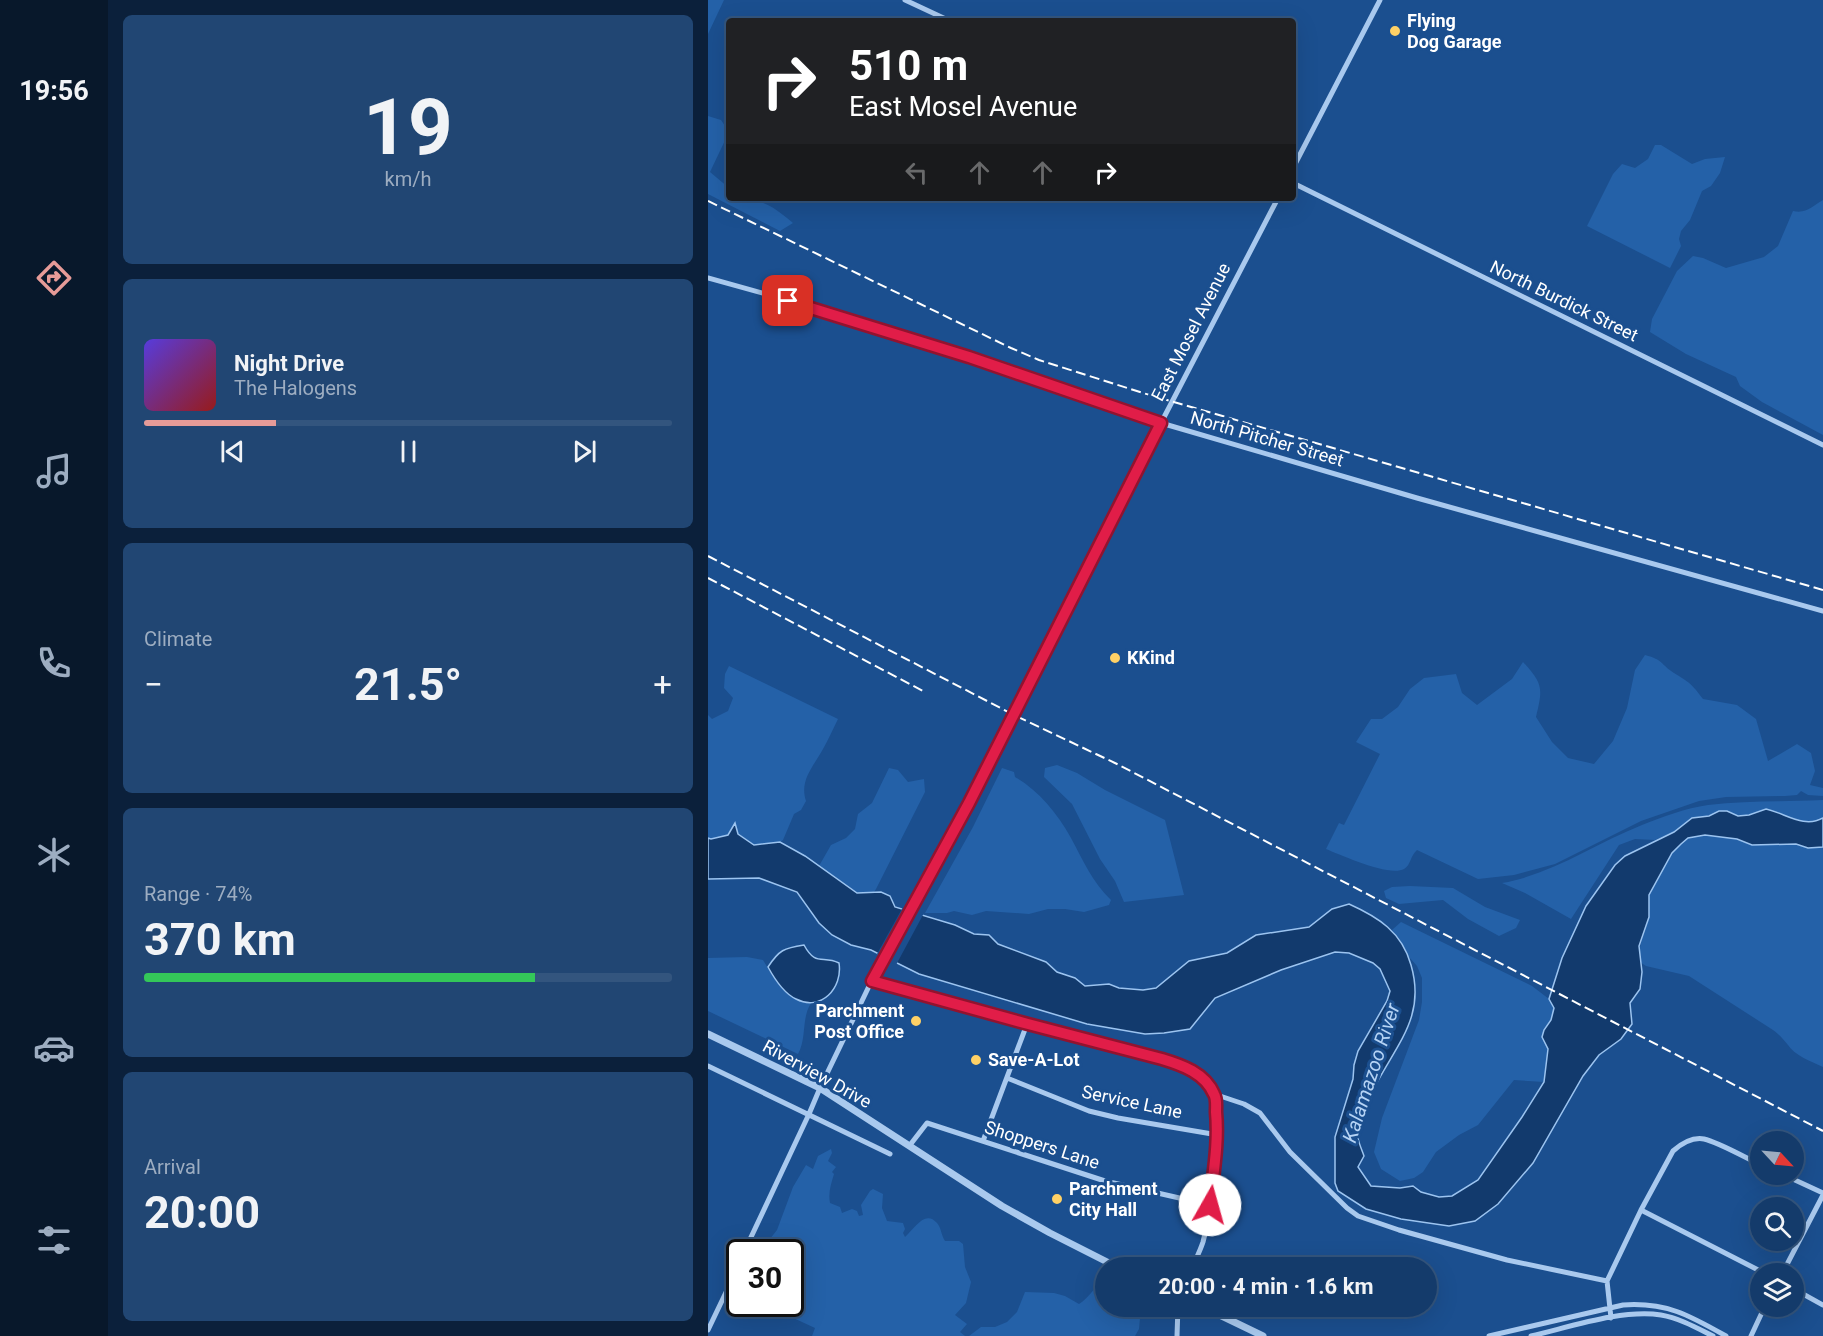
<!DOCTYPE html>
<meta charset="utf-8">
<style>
:root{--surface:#143b6b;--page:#214673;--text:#f1f3f6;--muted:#9dadc1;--line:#33557e;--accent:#e69b98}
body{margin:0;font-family:Roboto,sans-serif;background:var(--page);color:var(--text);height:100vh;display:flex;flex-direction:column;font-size:22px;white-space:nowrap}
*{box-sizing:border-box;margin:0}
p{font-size:20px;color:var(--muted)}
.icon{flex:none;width:33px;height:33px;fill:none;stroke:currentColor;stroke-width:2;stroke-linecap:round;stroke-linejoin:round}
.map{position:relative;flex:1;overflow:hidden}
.side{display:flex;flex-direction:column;gap:15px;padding:15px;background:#0b203b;width:600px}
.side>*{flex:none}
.guide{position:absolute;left:18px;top:18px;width:570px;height:183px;border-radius:6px;box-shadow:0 6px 24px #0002,0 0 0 2px var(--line);background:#202124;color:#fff;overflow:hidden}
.needle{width:39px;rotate:116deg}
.tools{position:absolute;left:1042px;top:1131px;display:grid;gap:12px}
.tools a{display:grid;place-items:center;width:54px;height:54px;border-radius:50%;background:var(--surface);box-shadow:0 6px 24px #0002,0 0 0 2px var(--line);font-size:30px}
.speed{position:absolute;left:18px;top:1239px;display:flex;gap:12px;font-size:30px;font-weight:700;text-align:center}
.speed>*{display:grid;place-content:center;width:78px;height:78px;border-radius:50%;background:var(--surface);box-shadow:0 6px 24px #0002,0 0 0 2px var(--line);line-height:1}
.speed .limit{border:3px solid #111;border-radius:9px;background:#fff;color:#111}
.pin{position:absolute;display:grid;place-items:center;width:51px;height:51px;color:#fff;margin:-26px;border-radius:12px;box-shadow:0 3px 9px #0006}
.me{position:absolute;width:66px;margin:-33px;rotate:7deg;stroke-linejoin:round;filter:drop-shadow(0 0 4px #0008)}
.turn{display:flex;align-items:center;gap:21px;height:126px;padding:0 24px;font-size:27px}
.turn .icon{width:78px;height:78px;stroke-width:2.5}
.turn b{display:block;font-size:42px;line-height:51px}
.lanes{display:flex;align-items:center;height:57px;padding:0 24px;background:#0003;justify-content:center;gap:30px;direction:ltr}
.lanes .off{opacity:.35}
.big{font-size:45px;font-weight:700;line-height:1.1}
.side .widget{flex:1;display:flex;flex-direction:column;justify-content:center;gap:9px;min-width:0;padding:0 21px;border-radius:9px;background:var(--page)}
.side .dial{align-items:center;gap:0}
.dial b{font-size:78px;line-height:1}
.song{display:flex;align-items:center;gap:18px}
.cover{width:72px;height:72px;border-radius:9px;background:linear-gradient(135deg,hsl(250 70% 55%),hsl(0 70% 35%))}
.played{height:6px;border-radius:3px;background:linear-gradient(90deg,var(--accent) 25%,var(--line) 25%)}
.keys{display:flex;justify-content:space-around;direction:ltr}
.heat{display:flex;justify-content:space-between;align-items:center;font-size:33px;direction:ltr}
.charge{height:9px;border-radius:4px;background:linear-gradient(90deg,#34c759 74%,var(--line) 0)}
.trip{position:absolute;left:387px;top:1257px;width:342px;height:60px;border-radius:30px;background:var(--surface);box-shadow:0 6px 24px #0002,0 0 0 2px var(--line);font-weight:700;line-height:60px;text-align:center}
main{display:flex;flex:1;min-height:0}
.tabs{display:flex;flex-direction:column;width:108px;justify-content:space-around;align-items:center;background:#08182b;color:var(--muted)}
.tabs .icon{width:42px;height:42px}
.tabs .current{color:var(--accent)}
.tabs b{font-size:27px;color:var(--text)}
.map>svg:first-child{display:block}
.green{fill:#2461a8}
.water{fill:#123a6d;stroke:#9cc4f0;stroke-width:1.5}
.pier{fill:#1b4f8f}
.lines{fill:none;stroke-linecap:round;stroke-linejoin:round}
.minor{stroke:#a9c9ee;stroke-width:5}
.tertiary{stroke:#a9c9ee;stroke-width:7}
.rail{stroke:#fff;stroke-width:2;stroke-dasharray:10 4.5;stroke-linecap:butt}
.route-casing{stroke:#92132f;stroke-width:15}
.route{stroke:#e11d48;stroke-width:10}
.poi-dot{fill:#ffd166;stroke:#1b4f8f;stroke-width:2}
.labels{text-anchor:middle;stroke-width:6;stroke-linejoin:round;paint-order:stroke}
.poi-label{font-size:18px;font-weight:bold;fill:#fff;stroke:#1b4f8f;text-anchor:start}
.street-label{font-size:18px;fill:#fff;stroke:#1b4f8f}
.water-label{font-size:20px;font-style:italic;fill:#b5d3f5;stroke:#1b4f8f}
</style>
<main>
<nav class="tabs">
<b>19:56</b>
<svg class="icon current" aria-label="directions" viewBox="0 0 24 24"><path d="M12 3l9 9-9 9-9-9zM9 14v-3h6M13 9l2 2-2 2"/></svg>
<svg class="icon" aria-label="music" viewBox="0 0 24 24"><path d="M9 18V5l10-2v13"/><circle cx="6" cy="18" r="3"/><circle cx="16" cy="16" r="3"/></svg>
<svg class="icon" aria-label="phone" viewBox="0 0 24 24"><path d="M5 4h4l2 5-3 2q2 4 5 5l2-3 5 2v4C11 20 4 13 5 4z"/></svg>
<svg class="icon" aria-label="climate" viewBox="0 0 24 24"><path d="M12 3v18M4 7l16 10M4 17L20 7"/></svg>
<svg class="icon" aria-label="car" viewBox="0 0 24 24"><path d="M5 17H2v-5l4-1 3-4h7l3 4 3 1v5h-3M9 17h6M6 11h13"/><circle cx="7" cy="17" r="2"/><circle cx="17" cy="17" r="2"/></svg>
<svg class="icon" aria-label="filters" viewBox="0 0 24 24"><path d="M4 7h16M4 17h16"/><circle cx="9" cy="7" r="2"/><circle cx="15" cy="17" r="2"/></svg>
</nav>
<section class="side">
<div class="widget dial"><b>19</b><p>km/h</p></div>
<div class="widget">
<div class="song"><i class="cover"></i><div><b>Night Drive</b><p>The Halogens</p></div></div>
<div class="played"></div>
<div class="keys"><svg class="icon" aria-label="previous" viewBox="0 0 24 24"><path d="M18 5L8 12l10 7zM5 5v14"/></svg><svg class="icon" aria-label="pause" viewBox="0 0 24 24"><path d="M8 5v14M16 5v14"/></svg><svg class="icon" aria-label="next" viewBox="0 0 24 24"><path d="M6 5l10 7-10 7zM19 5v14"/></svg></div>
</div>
<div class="widget"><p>Climate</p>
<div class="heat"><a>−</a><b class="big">21.5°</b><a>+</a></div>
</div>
<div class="widget"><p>Range · 74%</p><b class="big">370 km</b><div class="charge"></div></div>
<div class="widget"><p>Arrival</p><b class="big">20:00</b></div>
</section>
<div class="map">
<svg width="1115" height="1336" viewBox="0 0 1115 1336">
<rect width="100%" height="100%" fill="#1b4f8f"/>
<path class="green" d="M0,0H16L0,34Z
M0,116L13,120L21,132L2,172L21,188V198C51,198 62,203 85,223L72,231L0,194Z
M947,145H953L984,164L997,159L1017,157L1012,173L1003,186L994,191L982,220L973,231L971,239L973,246L962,268L879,226L905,174L914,164L927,168L940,159Z
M1115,200V435L1054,402L1032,386L1028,377L978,354L942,332L944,319L969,271L985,256L995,258L1018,268L1056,257L1070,246L1085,211C1099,214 1104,206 1115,200Z
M937,655C956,660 952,664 966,673C982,683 983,683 995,699L1029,705L1048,719L1060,761L1089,744L1103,753L1107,771L1102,785L1115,788V796L1100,795L1093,791L1089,795L1077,796L1018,797L991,801L933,821L847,864L806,875L770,879L709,850C702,856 703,865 696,869C681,877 633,855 618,849L631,823L636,825L672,754L648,742L663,719H674L690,707L702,689L716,678L748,674L754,693L769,705L804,679L815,662C835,684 835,688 828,717L844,742L860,758L886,764L905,741L919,708L927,670Z
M21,666L130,719C125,729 120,740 115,749C106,766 91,780 98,801L93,810L86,814L75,840L72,842L46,845L30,834L27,824L20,835L3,839L0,838V715L4,719L20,711L25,698L16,688L17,674Z
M349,765L369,773L397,790L457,820L476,895L416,902L407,881L392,859L364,804L336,777L337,768Z
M181,768L190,770L200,782L216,779L217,792L168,889L166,892L150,894L111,866L123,845L138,838L147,829L150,814L164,803Z
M294,768L306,772L307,777C331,791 349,813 363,838C375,860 384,882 403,900L401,905L376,912L357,909H340L321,914L278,911L264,915L246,911L239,913H217L265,827Z
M1115,800V818L1112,820L1094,822L1058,809L1041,815L1030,816L1019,811H1011L1001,816L984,818L966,832L947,840L927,839L911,845L863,919L817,893L794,883C845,874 886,844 934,825C954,817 978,808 1000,805C1038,800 1077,802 1115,800Z
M997,835L1029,839L1044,845L1088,844L1100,848L1115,847V1067C1104,1062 1086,1055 1080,1045C1075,1039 1072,1035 1065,1030L981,976L938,966L932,962C930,939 938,935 941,916C942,909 939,900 942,893C948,875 962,849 979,839C984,836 991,836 997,835Z
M702,886L745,888L777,907L812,920L808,928L791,936L760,919L735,900L691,904L678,898L676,891L684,887Z
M693,922L824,986L841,999L846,1008L843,1020L836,1029L840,1049L836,1082L806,1080L770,1125L751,1135L728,1152L715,1172L706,1178L692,1181L673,1169L666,1152L674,1118L711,1020L714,1002V978L709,966L701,957L684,930Z
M39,957L55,960L64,975L88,999L103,1003C93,1019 99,1038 90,1054L0,1011V958Z
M123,1149L124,1153L120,1161L128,1167L124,1172L126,1174C123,1184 120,1193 122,1203L132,1207L134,1213L144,1209L149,1211L151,1216L155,1215L153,1205L162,1191L165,1189L175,1194L174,1208L179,1221L195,1223L197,1229L195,1233L197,1237C206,1229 217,1209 229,1223C233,1227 233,1235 237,1241H251L255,1244L257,1267L263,1282L258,1303L247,1315L259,1324L252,1332L257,1336H104L107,1328L55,1304H82V1252H53L54,1249L69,1230L85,1187L98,1165L105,1169L110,1156Z
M397,1275L398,1306L433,1307L431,1329L427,1336H261L273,1327H287L299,1322L309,1312L317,1292L346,1293L357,1296L371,1304C381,1298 389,1285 397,1275Z"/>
<path class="water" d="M1058,809C1077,813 1096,829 1115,818V847L1100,848L1088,844L1044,845L1029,839L997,835L980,838L973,844L964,853L941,895V917L931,946L934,972L932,989L922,1003L924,1024L913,1039L891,1055L875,1076L825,1163L790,1204L767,1221L741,1226L693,1219L658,1209L630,1191L627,1183V1137L645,1079L646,1065L650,1051L679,1001L682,991L672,969L665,963L641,953L627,952L573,970L507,998L482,1029L456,1033L437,1034L379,1024L211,974L163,950L143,945L124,935L111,923L89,892L51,878L0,879V838L3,839L20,835L27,823L30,834L46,845L72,842L97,856L149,893L173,892L182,896L187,907L247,925L266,934L281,935L290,944L338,962L349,972L367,978L377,986L401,984L411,988L435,990L448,988L481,961L519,953L548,935L601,927L624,909L641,904C670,917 694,932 703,965C717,1013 693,1039 671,1079C666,1088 663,1098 659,1108C655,1117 648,1129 650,1138C651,1144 654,1150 656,1156L650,1167L663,1186L692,1188L705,1186L713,1192L731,1197L744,1196L770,1180L814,1117L836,1082L840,1049L834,1037L836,1030L843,1020L846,1008L841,999L854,958L878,906L907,865L917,856L966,832L984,818L1001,816L1011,811H1019L1030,816L1041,815Z
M96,945C108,967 114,955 131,963C135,988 113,1012 88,999C75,993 66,978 60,967C71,950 76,948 96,945Z"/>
<path class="pier" d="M195,907L216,913L188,965L169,954Z"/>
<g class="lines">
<path class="minor" d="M197,0L242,21
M585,168L672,0
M585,183L1115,445
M0,278L112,309L261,357L453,423L709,498L1115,611
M164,980L319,1024L454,1059C474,1065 497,1073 506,1094C516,1118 502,1215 495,1242C492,1251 488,1259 484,1268
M0,1066L182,1154
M299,1078L381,1111L410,1118L510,1135
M506,1094L536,1104L552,1113L582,1152L639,1208L650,1216L691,1230L799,1260L899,1281
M275,1141L319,1024
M202,1145L219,1123L397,1181L502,1205
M1074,1174L1115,1193
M933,1210L1058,1274
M36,1252L101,1114L112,1088L164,980L261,803L453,423L570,198
M1074,1274L1115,1195
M1086,1289L1115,1305
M903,1318L899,1281L933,1210L965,1151C973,1144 985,1137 996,1139C1010,1142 1038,1158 1053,1165
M0,1330L32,1263
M469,1336L470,1306
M781,1336L915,1305C958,1302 981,1315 1018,1336
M823,1336C862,1327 914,1309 953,1315C971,1318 989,1328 1005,1336
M1043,1336L1057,1306"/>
<path class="tertiary" d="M0,1034L112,1088L294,1206L342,1233L411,1268
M493,1306L555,1336"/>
<path class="rail" d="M0,201L303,348L331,360L435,393L1115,590
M0,556L306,715L409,764L1115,1131
M0,578L217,692"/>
</g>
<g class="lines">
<defs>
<path id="route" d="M80,301L261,357L453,423L261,803L164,981L320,1024L454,1059C474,1065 497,1073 506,1094C509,1099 508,1106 508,1112C511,1143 505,1174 502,1205"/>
</defs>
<use href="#route" class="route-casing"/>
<use href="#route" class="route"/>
</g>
<g class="poi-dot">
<circle cx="687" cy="31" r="6"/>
<circle cx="407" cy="658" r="6"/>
<circle cx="208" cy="1021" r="6"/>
<circle cx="268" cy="1060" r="6"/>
<circle cx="349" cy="1199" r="6"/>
</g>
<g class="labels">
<g class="poi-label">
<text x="699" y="27">Flying<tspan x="699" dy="21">Dog Garage</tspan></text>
<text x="419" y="664">KKind</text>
<text x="196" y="1017" text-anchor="end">Parchment<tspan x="196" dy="21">Post Office</tspan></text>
<text x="280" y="1066">Save-A-Lot</text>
<text x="361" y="1195">Parchment<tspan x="361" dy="21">City Hall</tspan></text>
</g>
<g class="street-label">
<text transform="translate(856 301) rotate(26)" y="6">North Burdick Street</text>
<text transform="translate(483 332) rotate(-63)" y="6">East Mosel Avenue</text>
<text transform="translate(559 439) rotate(16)" y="6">North Pitcher Street</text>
<text transform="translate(109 1074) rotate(29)" y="6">Riverview Drive</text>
<text transform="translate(424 1102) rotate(12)" y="6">Service Lane</text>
<text transform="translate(334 1145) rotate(18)" y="6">Shoppers Lane</text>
</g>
<g class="water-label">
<text transform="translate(663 1073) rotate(-72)" y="7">Kalamazoo River</text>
</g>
</g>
</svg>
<div class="tools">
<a><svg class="needle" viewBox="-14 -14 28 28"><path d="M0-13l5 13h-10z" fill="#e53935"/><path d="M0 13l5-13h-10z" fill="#9dadc1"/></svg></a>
<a><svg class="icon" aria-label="search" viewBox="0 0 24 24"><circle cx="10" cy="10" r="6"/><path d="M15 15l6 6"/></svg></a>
<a><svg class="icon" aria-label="layers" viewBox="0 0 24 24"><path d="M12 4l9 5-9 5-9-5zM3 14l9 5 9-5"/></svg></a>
</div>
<div class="speed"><div class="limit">30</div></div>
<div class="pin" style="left:80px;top:301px;background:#d93025"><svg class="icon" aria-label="arrive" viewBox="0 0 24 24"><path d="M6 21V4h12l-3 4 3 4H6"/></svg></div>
<svg class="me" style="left:502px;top:1205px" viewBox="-20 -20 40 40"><circle r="19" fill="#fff"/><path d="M0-13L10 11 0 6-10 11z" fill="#e11d48"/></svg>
<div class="trip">20:00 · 4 min · 1.6 km</div>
<div class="guide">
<div class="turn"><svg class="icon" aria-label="right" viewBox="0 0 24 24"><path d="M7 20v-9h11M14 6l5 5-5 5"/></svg><div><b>510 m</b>East Mosel Avenue</div></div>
<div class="lanes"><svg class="icon off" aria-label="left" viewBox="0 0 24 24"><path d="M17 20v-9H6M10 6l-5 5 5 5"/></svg><svg class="icon off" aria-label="ahead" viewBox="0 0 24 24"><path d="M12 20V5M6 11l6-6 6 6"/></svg><svg class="icon off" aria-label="ahead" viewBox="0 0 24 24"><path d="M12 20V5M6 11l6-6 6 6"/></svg><svg class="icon" aria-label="right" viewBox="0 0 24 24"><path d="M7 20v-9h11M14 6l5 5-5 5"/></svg></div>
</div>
</div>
</main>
